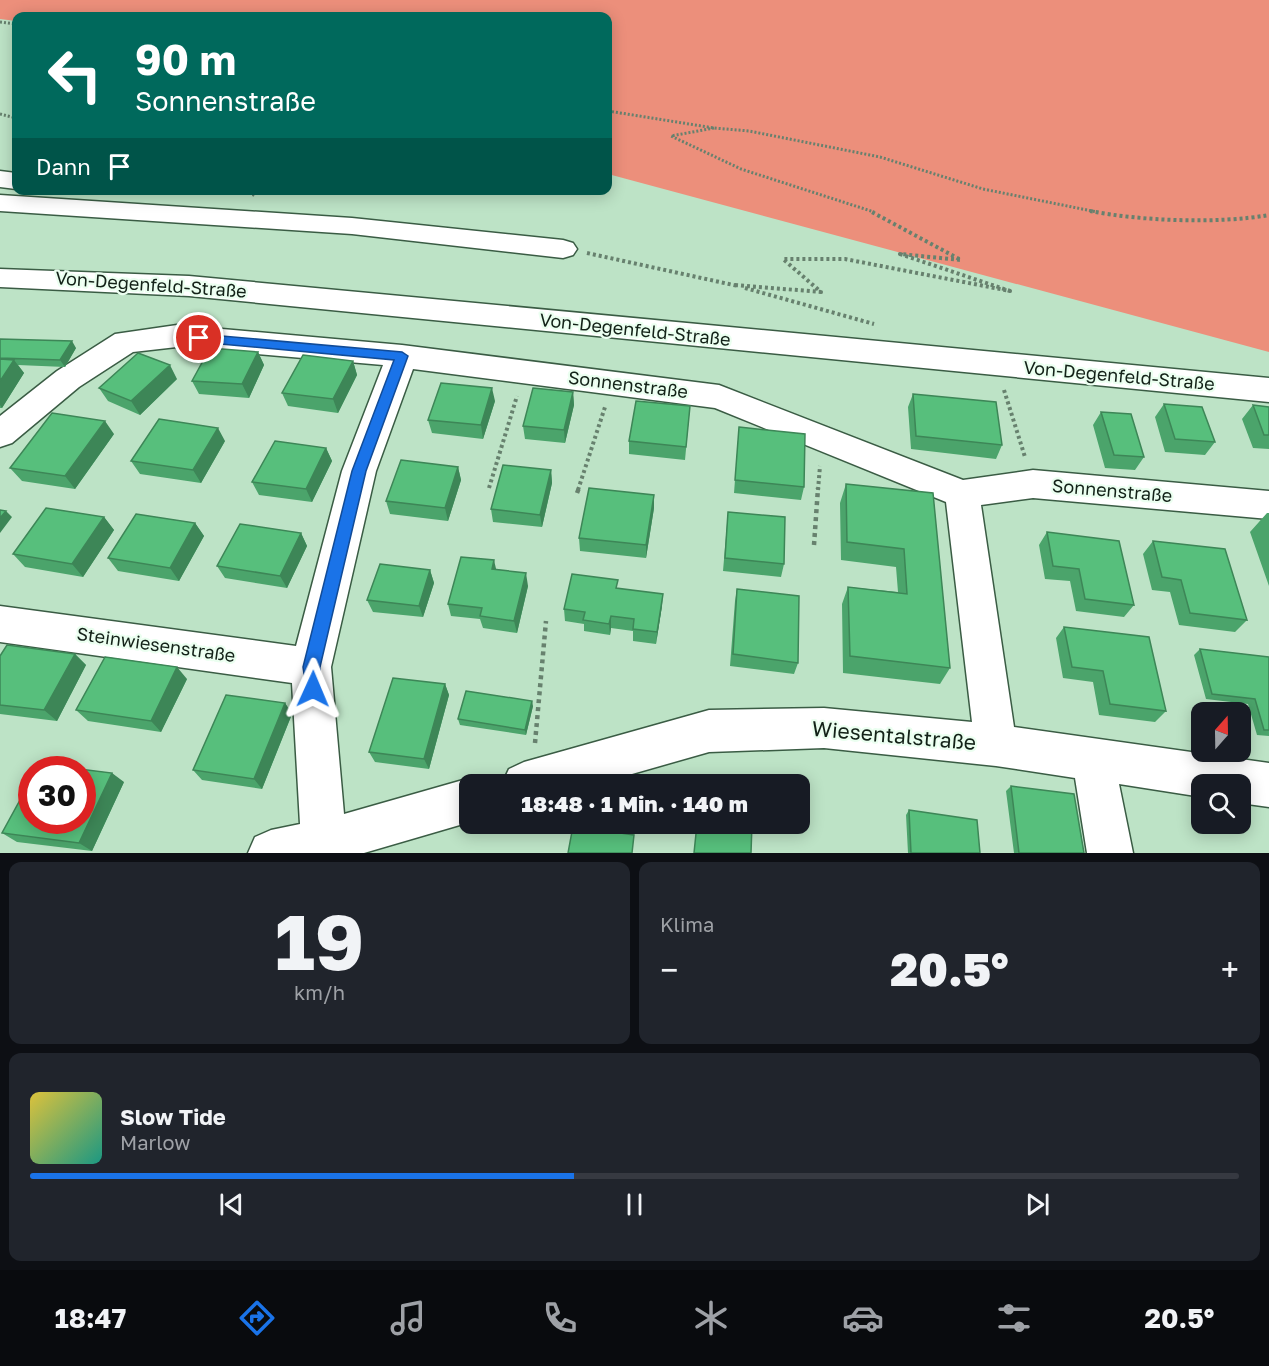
<!DOCTYPE html>
<html lang="de">
<meta charset="utf-8">
<style>
:root{--surface:#171b24;--page:#20242c;--text:#f1f3f6;--muted:#9ea1a6;--line:#363941;--accent:#1a73e8}
body{margin:0;font-family:"Golos Text",sans-serif;background:var(--page);color:var(--text);height:100vh;display:flex;flex-direction:column;font-size:22px;white-space:nowrap}
*{box-sizing:border-box;margin:0}
p{font-size:20px;color:var(--muted)}
.icon{flex:none;width:33px;height:33px;fill:none;stroke:currentColor;stroke-width:2;stroke-linecap:round;stroke-linejoin:round}
.map{position:relative;height:853px;overflow:hidden}
.side{display:flex;flex-direction:column;gap:9px;padding:9px;background:#0d0f14;flex:1}
.side>*{flex:none}
.hud{position:absolute;left:12px;top:12px;width:600px;height:183px;border-radius:12px;box-shadow:0 3px 15px #0003;background:#00695c;color:#fff;overflow:hidden}
.needle{width:39px;rotate:20deg}
.tools{position:absolute;left:1191px;top:702px;display:grid;gap:12px}
.tools a{display:grid;place-items:center;width:60px;height:60px;border-radius:12px;background:var(--surface);box-shadow:0 3px 15px #0003;font-size:30px}
.speed{position:absolute;left:18px;top:756px;display:flex;gap:12px;font-size:30px;font-weight:700;text-align:center}
.speed>*{display:grid;place-content:center;width:78px;height:78px;border-radius:50%;background:var(--surface);box-shadow:0 3px 15px #0003;line-height:1}
.speed .limit{border:9px solid #d22;background:#fff;color:#111}
.pin{position:absolute;display:grid;place-items:center;width:51px;height:51px;color:#fff;margin:-26px;border:3px solid #fff;border-radius:50%;box-shadow:0 2px 6px #0007}
.me{position:absolute;width:66px;margin:-33px;rotate:1deg;stroke-linejoin:round;filter:drop-shadow(0 0 4px #0008)}
.turn{display:flex;align-items:center;gap:21px;height:126px;padding:0 24px;font-size:27px}
.turn .icon{width:78px;height:78px;stroke-width:2.5}
.turn b{display:block;font-size:42px;line-height:51px}
.then{display:flex;align-items:center;height:57px;padding:0 24px;background:#0003;gap:12px;font-size:22px}
.big{font-size:45px;font-weight:800;line-height:1.1}
.side .card{flex:1;display:flex;flex-direction:column;justify-content:center;gap:9px;min-width:0;padding:0 21px;border-radius:12px;background:var(--page)}
.side .dial{align-items:center;gap:0}
.dial b{font-size:78px;line-height:1}
.song{display:flex;align-items:center;gap:18px}
.cover{width:72px;height:72px;border-radius:9px;background:linear-gradient(135deg,hsl(50 70% 55%),hsl(170 70% 35%))}
.played{height:6px;border-radius:3px;background:linear-gradient(90deg,var(--accent) 45%,var(--line) 45%)}
.keys{display:flex;justify-content:space-around;direction:ltr}
.heat{display:flex;justify-content:space-between;align-items:center;font-size:33px;direction:ltr}
.side .tiles{flex:1;display:grid;gap:9px;grid-template-columns:1fr 1fr}
.card:last-child{grid-column:span 2}
.trip{position:absolute;left:459px;top:774px;width:351px;height:60px;border-radius:12px;background:var(--surface);box-shadow:0 3px 15px #0003;font-weight:800;line-height:60px;text-align:center}
.tabs{display:flex;height:96px;justify-content:space-around;align-items:center;background:#090b0e;color:var(--muted)}
.tabs .icon{width:42px;height:42px}
.tabs .current{color:var(--accent)}
.tabs b{font-size:27px;color:var(--text)}
.map>svg:first-child{display:block}
.green{fill:#ec8f7b}
.lines{fill:none;stroke-linecap:round;stroke-linejoin:round}
.minor-casing{stroke:#3a5c44;stroke-width:3}
.major-casing{stroke:#3a5c44;stroke-width:3}
.path-far2{stroke:#67816e;stroke-width:3;stroke-dasharray:2 2;stroke-linecap:butt}
.path-far1{stroke:#67816e;stroke-width:4;stroke-dasharray:3 3;stroke-linecap:butt}
.path{stroke:#67816e;stroke-width:4.5;stroke-dasharray:4 4;stroke-linecap:butt}
.minor{fill:#fff;fill-rule:evenodd}
.major{fill:#fff;fill-rule:evenodd}
.wall{fill:#4ba46b}
.shaded-wall{fill:#3d8657}
.building{fill:#57bf7c;stroke:#3d8657;stroke-width:1.5}
.route{fill:#1a73e8;stroke:#114b97;stroke-width:1.5}
.labels{text-anchor:middle;stroke-width:4.5;stroke-linejoin:round;paint-order:stroke}
.street-label{font-size:18px;fill:#132218;stroke:#ebfff0}
.near-street-label{font-size:21px;fill:#132218;stroke:#ebfff0}
</style>
<div class="map">
<svg width="1269" height="853" viewBox="0 0 1269 853">
<rect width="100%" height="100%" fill="#bde3c6"/>
<path class="green" d="M0,0H1269V352L608,174V16H16V21L0,19Z"/>
<g class="lines">
<defs>
<path id="minor" d="M0,171L16,173V189L0,187Z
M0,195L352,218L563,240L573,243L577,249L573,255L563,258L352,234L0,211Z
M177,325L402,345L719,385L963,480L1033,470L1269,491V519L1033,498L981,505L1014,727L1269,763V807L1240,803V784H1202V797L1119,784L1133,853H1087L1075,778L996,766L824,748L709,752L597,784H502L509,769L524,762L709,710L824,708L972,722L946,502L715,408L413,369L376,471L331,667L344,814L470,778L486,784H470V822L364,853H248L255,837L271,830L300,824L292,683L0,642V606L296,646L342,471L383,365L177,347L133,352L79,387L12,443L0,447V416L57,371L115,334Z"/>
<path id="major" d="M0,269L189,276L1269,378V402L189,296L0,287Z"/>
</defs>
<use href="#minor" class="minor-casing"/>
<use href="#major" class="major-casing"/>
<path class="path-far2" d="M0,22L16,24
M608,111L714,128L749,131L880,157L983,189L1097,212
M0,114L16,118
M714,128L671,136L741,169L874,212
M246,190L255,196"/>
<path class="path-far1" d="M1090,211C1141,221 1218,224 1269,215
M587,253L738,286
M735,285L821,292L783,259H845L1010,291L900,254L961,260L870,211
M745,288L874,324
M1004,390L1025,457
M489,488L517,396
M578,490L605,407
M818,490L820,466"/>
<path class="path" d="M577,493L579,488
M814,545L818,488
M535,743L546,621"/>
<use href="#minor" class="minor"/>
<use href="#major" class="major"/>
</g>
<path class="wall" d="M0,339L76,348L65,367L18,365L24,373L2,408H0Z
M258,352L264,365L249,398L199,394L192,381Z
M353,361L357,375L338,413L288,406L282,393Z
M177,379L140,415L108,401L99,388Z
M573,392L574,405L565,443L525,439L523,426Z
M913,394L1002,445L996,459L911,449L908,407Z
M495,401L483,439L432,433L428,420Z
M1164,404L1215,442L1205,455L1165,452L1155,417Z
M1253,405L1269,407V449L1253,448L1242,419Z
M690,406L685,460L629,454V441Z
M1101,412L1144,457L1135,470L1105,468L1093,425Z
M739,427L804,487L801,500L734,493Z
M114,434L75,489L22,481L10,468Z
M225,441L201,483L140,474L131,461Z
M326,448L332,461L312,502L259,495L252,482Z
M458,467L461,480L448,521L390,514L386,501Z
M551,470L552,483L542,527L493,522L491,509Z
M846,484L933,493L950,668L940,684L843,673L842,604L848,587L898,592L896,567L841,560L840,503Z
M654,508L646,558L580,551L579,538Z
M728,512L784,564L781,577L723,571Z
M1267,513H1269V586L1250,532Z
M104,517L114,530L83,577L25,567L13,554Z
M195,523L204,536L179,581L118,571L108,558Z
M1047,532L1134,605L1124,617L1076,611L1070,581L1045,579L1039,545Z
M301,533L307,546L287,588L225,578L217,566Z
M1153,541L1247,620L1235,632L1179,625L1170,592L1152,590L1143,554Z
M430,570L434,583L423,617L373,612L367,600Z
M496,570L528,586L517,633L483,628L480,619L451,616L448,604Z
M618,588L662,606L656,644L633,641V631L611,628L610,635L584,631V624L565,621L564,609Z
M737,589L798,663L794,674L730,666L735,601Z
M1064,627L1166,711L1155,722L1099,715L1093,682L1063,678L1056,638Z
M1200,649L1269,657V736L1257,735L1248,704L1206,699L1194,655Z
M75,654L86,665L57,721L0,714V656Z
M187,679L161,732L88,721L76,710Z
M445,684L449,695L429,769L375,762L369,752Z
M285,703L292,714L262,789L202,780L193,770Z
M533,706L526,735L460,725L458,719Z
M124,782L92,851L17,842L2,833Z
M1011,786L1084,853H1014L1006,791Z
M909,810L980,853H908L906,815Z"/>
<path class="shaded-wall" d="M72,341L76,348L65,367L60,360Z
M258,352L264,365L249,398L242,384Z
M14,360L24,373L2,408L0,405V381Z
M353,361L357,375L338,413L333,399Z
M170,365L177,379L140,415L131,401Z
M492,388L495,401L483,439L481,425Z
M573,392L574,405L565,443L564,430Z
M105,421L114,434L75,489L65,476Z
M218,428L225,441L201,483L193,470Z
M326,448L332,461L312,502L306,489Z
M458,467L461,480L448,521L445,508Z
M551,470L552,483L542,527L540,515Z
M654,495V508L646,558V545Z
M6,511L12,517L0,533V518Z
M104,517L114,530L83,577L72,564Z
M195,523L204,536L179,581L170,568Z
M301,533L307,546L287,588L280,576Z
M494,560L497,573L492,569Z
M430,570L434,583L423,617L419,606Z
M526,573L528,586L517,633L514,621Z
M663,594L662,606L656,644L657,632Z
M611,616V628L610,635L609,624Z
M75,654L86,665L57,721L44,710Z
M177,667L187,679L161,732L151,721Z
M445,684L449,695L429,769L424,759Z
M532,701L533,706L526,735L525,730Z
M285,703L292,714L262,789L254,779Z
M112,773L124,782L92,851L79,843Z"/>
<path class="building" d="M0,339L72,341L60,360L0,358Z
M210,348L258,352L242,384L192,381Z
M138,353L170,365L131,401L99,388Z
M303,355L353,361L333,399L282,393Z
M0,359L14,360L0,381Z
M441,383L492,388L481,425L428,420Z
M533,388L573,392L564,430L523,426Z
M913,394L996,402L1002,445L916,436Z
M636,401L690,406L686,447L629,441Z
M1164,404L1202,407L1215,442L1175,439Z
M1253,405L1269,407V435H1264Z
M1101,412L1131,414L1144,457L1114,455Z
M52,413L105,421L65,476L10,468Z
M159,419L218,428L193,470L131,461Z
M739,427L805,434L804,487L735,480Z
M275,441L326,448L306,489L252,482Z
M401,460L458,467L445,508L386,501Z
M503,465L551,470L540,515L491,509Z
M846,484L933,493L950,668L850,656L848,587L907,594L904,549L847,542Z
M589,488L654,495L646,545L579,538Z
M46,508L104,517L72,564L13,554Z
M0,510L6,511L0,518Z
M728,512L785,517L784,564L725,558Z
M136,514L195,523L170,568L108,558Z
M240,524L301,533L280,576L217,566Z
M1047,532L1119,541L1134,605L1085,599L1079,569L1053,566Z
M1153,541L1225,549L1247,620L1190,613L1181,580L1162,577Z
M461,557L494,560L492,569L526,573L514,621L480,616L482,608L448,604Z
M380,564L430,570L419,606L367,600Z
M572,574L618,580L616,588L663,594L657,632L633,629L634,619L611,616L609,624L583,620L585,612L564,609Z
M737,589L799,596L798,663L733,654Z
M1064,627L1149,637L1166,711L1110,704L1103,671L1072,667Z
M7,645L75,654L44,710L0,705V656Z
M1200,649L1269,657V730H1264L1255,699L1212,694Z
M105,657L177,667L151,721L76,710Z
M393,678L445,684L424,759L369,752Z
M466,691L532,701L525,730L458,719Z
M226,695L285,703L254,779L193,770Z
M39,764L112,773L79,843L2,833L32,778V820H82V770H36Z
M700,780L736,784H700Z
M1011,786L1074,794L1084,853H1019Z
M909,810L977,820L980,853H911Z
M697,824H752L751,853H694Z
M573,826L634,835L632,853H568Z"/>
<path class="route" d="M199,334L402,352L408,356L366,471L320,667L321,689L319,695L313,697L307,695L303,667L352,471L394,360L199,342L193,338Z"/>
<g class="labels">
<g class="street-label">
<text transform="translate(151 285) rotate(4)" y="6">Von-Degenfeld-Straße</text>
<text transform="translate(635 330) rotate(6)" y="6">Von-Degenfeld-Straße</text>
<text transform="translate(1119 376) rotate(5)" y="6">Von-Degenfeld-Straße</text>
<text transform="translate(628 385) rotate(7)" y="6">Sonnenstraße</text>
<text transform="translate(1112 491) rotate(5)" y="6">Sonnenstraße</text>
<text transform="translate(156 645) rotate(8)" y="6">Steinwiesenstraße</text>
</g>
<g class="near-street-label">
<text transform="translate(894 736) rotate(5)" y="7">Wiesentalstraße</text>
</g>
</g>
</svg>
<div class="tools">
<a><svg class="needle" viewBox="-14 -14 28 28"><path d="M0-13l5 13h-10z" fill="#e53935"/><path d="M0 13l5-13h-10z" fill="#9ea1a6"/></svg></a>
<a><svg class="icon" aria-label="search" viewBox="0 0 24 24"><circle cx="10" cy="10" r="6"/><path d="M15 15l6 6"/></svg></a>
</div>
<div class="speed"><div class="limit">30</div></div>
<div class="pin" style="left:199px;top:338px;background:#d93025"><svg class="icon" aria-label="arrive" viewBox="0 0 24 24"><path d="M6 21V4h12l-3 4 3 4H6"/></svg></div>
<svg class="me" style="left:313px;top:689px" viewBox="-20 -20 40 40"><path d="M0-17L14 15 0 8-14 15z" fill="#1a73e8" stroke="#fff" stroke-width="4"/></svg>
<div class="trip">18:48 · 1 Min. · 140 m</div>
<div class="hud">
<div class="turn"><svg class="icon" aria-label="left" viewBox="0 0 24 24"><path d="M17 20v-9H6M10 6l-5 5 5 5"/></svg><div><b>90 m</b>Sonnenstraße</div></div>
<div class="then">Dann<svg class="icon" aria-label="arrive" viewBox="0 0 24 24"><path d="M6 21V4h12l-3 4 3 4H6"/></svg></div>
</div>
</div>
<section class="side">
<div class="tiles">
<div class="card dial"><b>19</b><p>km/h</p></div>
<div class="card"><p>Klima</p>
<div class="heat"><a>−</a><b class="big">20.5°</b><a>+</a></div>
</div>
<div class="card">
<div class="song"><i class="cover"></i><div><b>Slow Tide</b><p>Marlow</p></div></div>
<div class="played"></div>
<div class="keys"><svg class="icon" aria-label="previous" viewBox="0 0 24 24"><path d="M18 5L8 12l10 7zM5 5v14"/></svg><svg class="icon" aria-label="pause" viewBox="0 0 24 24"><path d="M8 5v14M16 5v14"/></svg><svg class="icon" aria-label="next" viewBox="0 0 24 24"><path d="M6 5l10 7-10 7zM19 5v14"/></svg></div>
</div>
</div>
</section>
<nav class="tabs">
<b>18:47</b>
<svg class="icon current" aria-label="directions" viewBox="0 0 24 24"><path d="M12 3l9 9-9 9-9-9zM9 14v-3h6M13 9l2 2-2 2"/></svg>
<svg class="icon" aria-label="music" viewBox="0 0 24 24"><path d="M9 18V5l10-2v13"/><circle cx="6" cy="18" r="3"/><circle cx="16" cy="16" r="3"/></svg>
<svg class="icon" aria-label="phone" viewBox="0 0 24 24"><path d="M5 4h4l2 5-3 2q2 4 5 5l2-3 5 2v4C11 20 4 13 5 4z"/></svg>
<svg class="icon" aria-label="climate" viewBox="0 0 24 24"><path d="M12 3v18M4 7l16 10M4 17L20 7"/></svg>
<svg class="icon" aria-label="car" viewBox="0 0 24 24"><path d="M5 17H2v-5l4-1 3-4h7l3 4 3 1v5h-3M9 17h6M6 11h13"/><circle cx="7" cy="17" r="2"/><circle cx="17" cy="17" r="2"/></svg>
<svg class="icon" aria-label="filters" viewBox="0 0 24 24"><path d="M4 7h16M4 17h16"/><circle cx="9" cy="7" r="2"/><circle cx="15" cy="17" r="2"/></svg>
<b>20.5°</b>
</nav>
